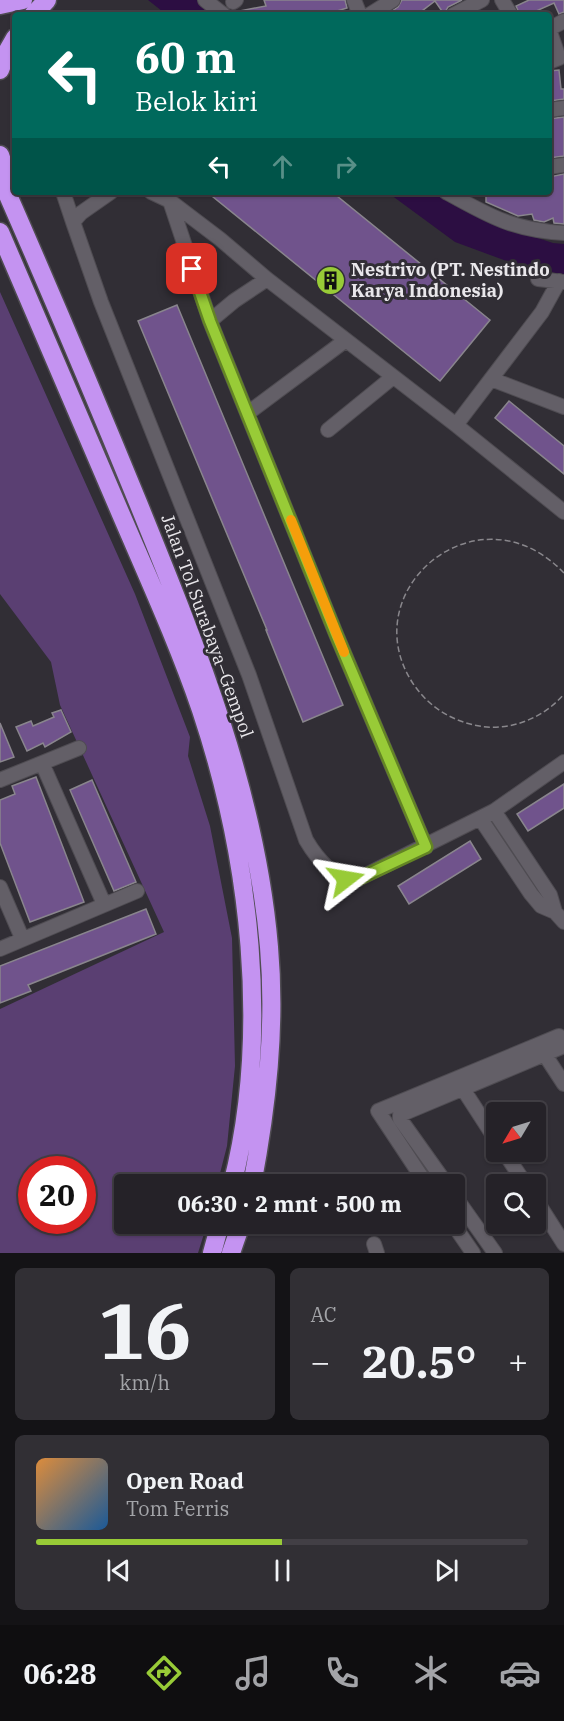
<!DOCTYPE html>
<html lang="id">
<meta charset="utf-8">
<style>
:root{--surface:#252228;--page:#312f34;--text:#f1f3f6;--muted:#a3a4a8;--line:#423f45;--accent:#98cb37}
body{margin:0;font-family:"IBM Plex Serif",serif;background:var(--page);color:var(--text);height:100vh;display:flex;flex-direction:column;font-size:22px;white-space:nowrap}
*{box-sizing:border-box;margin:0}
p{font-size:20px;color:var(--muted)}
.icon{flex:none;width:33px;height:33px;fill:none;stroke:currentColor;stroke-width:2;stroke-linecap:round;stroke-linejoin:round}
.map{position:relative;height:1253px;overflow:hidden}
.panel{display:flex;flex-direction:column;gap:15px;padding:15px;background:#141316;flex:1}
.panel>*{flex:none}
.banner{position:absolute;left:12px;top:12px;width:540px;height:183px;border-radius:6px;box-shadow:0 2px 4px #0004,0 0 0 2px var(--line);background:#00695c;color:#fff;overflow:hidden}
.needle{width:39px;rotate:232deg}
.fabs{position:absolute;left:486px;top:1102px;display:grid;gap:12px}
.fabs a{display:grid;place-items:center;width:60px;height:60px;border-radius:6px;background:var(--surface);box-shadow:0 2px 4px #0004,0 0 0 2px var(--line);font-size:30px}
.speed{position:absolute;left:18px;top:1156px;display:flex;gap:12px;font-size:30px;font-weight:700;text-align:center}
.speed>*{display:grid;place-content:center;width:78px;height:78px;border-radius:50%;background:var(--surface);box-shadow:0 2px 4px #0004,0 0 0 2px var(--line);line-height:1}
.speed .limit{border:9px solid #d22;background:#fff;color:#111}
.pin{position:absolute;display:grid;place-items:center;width:51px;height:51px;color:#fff;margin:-26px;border-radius:12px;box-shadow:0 3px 9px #0006}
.me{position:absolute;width:66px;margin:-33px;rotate:76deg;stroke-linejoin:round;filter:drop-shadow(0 0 4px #0008)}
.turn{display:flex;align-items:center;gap:21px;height:126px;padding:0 24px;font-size:27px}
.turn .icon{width:78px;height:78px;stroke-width:2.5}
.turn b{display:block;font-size:42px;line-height:51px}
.lanes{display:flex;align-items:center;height:57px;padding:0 24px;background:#0003;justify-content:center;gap:30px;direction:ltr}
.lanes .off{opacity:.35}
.big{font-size:45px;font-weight:700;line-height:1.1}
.panel .widget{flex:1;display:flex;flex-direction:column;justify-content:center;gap:9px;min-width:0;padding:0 21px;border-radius:9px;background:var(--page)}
.panel .dial{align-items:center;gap:0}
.dial b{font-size:78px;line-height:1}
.song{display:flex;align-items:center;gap:18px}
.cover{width:72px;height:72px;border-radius:9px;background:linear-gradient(135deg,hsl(30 70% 55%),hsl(210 70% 35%))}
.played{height:6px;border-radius:3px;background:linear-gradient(90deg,var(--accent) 50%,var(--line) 50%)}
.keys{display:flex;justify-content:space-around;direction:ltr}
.heat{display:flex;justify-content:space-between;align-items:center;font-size:33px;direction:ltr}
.panel .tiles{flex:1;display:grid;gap:15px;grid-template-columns:1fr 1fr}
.widget:last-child{grid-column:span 2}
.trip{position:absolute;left:114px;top:1174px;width:351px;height:60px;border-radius:6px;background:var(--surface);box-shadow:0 2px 4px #0004,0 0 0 2px var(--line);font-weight:700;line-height:60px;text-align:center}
.tab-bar{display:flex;height:96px;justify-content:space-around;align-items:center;background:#0f0e10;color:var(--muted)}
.tab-bar .icon{width:42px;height:42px}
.tab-bar .current{color:var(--accent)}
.tab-bar b{font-size:27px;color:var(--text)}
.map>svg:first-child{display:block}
.green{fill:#5a3f72;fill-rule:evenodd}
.water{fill:#2c0e42}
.building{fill:#70538c;stroke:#89858d;stroke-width:1.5}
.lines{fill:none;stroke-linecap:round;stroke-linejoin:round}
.minor-casing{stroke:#4f4c52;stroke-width:16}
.highway-casing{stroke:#4f4c52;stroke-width:21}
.path{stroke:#89878c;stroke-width:1.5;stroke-dasharray:6 3;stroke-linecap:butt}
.minor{stroke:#635f67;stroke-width:14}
.highway{stroke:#c493f1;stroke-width:18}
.route-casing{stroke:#638424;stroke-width:15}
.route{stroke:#98cb37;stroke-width:10}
.slow{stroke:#f59e0b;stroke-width:10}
.labels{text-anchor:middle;stroke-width:6;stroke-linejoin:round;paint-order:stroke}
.poi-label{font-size:18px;font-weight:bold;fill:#e9e7eb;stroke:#312e35;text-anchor:start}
.street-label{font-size:18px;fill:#e9e7eb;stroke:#312e35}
</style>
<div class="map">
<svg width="564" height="1253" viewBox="0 0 564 1253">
<rect width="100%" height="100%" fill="#312e35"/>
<path class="green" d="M0,292L135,594L190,737L188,756L210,826L232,938L235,1066L227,1146L217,1185H124V1224H207L198,1253H0V1009L164,932L60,705L51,662L0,594ZM32,1170H82V1221H32Z"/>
<path class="water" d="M148,0H200L217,15H167Z
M387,192H441L492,223L553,243L564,244V274L528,269L455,242Z"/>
<path class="building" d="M264,0H345L347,8L324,15H239V11L266,6Z
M402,0H462L448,7L444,14L435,1L422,11L425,15H386L398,7Z
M529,0H564V12L559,14L554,3L536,11L537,13L534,15H520L516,6Z
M559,70L561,89H564V99L550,101L549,71Z
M564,117V156L549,158V119Z
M564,174V224L554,223L553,218L544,222L534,220L532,214L518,216L486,202V192H549V177Z
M207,192H332L490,320L440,381Z
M177,305L343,705L303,722L266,630H267L138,321Z
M509,401L564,446V474L495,418Z
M61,710L71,732L45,747L43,743L27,751L16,727L31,721L33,726L54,717L52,713Z
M0,723L14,757L0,762Z
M36,777L84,902L30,922L0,843V800L15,794L12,786Z
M92,780L136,882L114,891L70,790Z
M564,784V808L528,831L517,814Z
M470,841L481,859L409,904L398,886Z
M146,909L156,934L28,985L31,991L0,1003V966Z"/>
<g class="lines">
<defs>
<path id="minor" d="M205,0L224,15
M354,0L360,15
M502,0L511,15
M233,2L236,0
M369,15L393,0
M453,15L482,0
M549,62L559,58L549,29L564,21
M549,110L564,108
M549,167L564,165
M63,192L73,222
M111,192L81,213L73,222L101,302L249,675L306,840C316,857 336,883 358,879L494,811L564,762
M151,192L170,201L220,239L267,279L456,425L564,512
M446,192C489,216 513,230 564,233
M170,201L210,321L336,634L426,847
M538,279L564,282
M210,321L234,301L267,279
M491,379L564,407
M248,413L346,340
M456,425L542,312L559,281
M328,430L393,377
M42,763L104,904
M0,780L79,748
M494,811L550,895L555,912
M480,818L531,894L541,906L555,912L564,922
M0,887L22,938
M0,949L137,891
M545,1055L564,1084
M463,1089L496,1140
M504,1152L526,1185
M427,1185L378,1111L559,1036L564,1046
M447,1185L400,1119V1115L564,1046
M454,1195L495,1253
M536,1200L564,1244
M453,1224L473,1253
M374,1244L377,1253"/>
<path id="highway" d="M0,5L23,0
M33,15L47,0
M0,70L7,52L15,38
M0,155L11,187
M0,177C48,286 94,395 139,505C197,648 256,792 269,947C276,1027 267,1106 252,1185
M0,232C39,323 78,414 117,505C146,573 177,640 201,710C250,857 271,1033 232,1185
M212,1253L220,1224
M231,1253L241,1224"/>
</defs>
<use href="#minor" class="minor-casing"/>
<use href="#highway" class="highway-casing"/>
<path class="path" d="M564,573C479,484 353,589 412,682C427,705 448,719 474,725C507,733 543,719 564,694"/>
<use href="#minor" class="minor"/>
<use href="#highway" class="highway"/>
</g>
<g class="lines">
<defs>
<path id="route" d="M192,269L210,321L336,634L426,847L358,879H346"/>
</defs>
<use href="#route" class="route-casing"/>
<use href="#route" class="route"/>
<path class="slow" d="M291,520L344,652"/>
</g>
<defs>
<symbol id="building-disc" viewBox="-11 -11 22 22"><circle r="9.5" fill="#98cb37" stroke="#312e35"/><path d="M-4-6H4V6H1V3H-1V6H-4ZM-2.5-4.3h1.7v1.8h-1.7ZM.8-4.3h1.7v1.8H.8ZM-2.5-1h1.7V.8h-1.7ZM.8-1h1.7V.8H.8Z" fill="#111"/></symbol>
</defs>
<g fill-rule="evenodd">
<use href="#building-disc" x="314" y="264" width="33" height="33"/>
</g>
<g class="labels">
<g class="poi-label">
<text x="351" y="276">Nestrivo (PT. Nestindo<tspan x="351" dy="21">Karya Indonesia)</tspan></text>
</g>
<g class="street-label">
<text transform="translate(207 626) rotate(70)" y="6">Jalan Tol Surabaya–Gempol</text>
</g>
</g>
</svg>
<div class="fabs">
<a><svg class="needle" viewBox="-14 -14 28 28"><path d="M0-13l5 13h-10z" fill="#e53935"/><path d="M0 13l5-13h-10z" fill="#a3a4a8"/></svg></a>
<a><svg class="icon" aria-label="search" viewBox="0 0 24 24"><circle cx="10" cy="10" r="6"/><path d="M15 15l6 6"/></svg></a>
</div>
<div class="speed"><div class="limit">20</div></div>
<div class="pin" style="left:192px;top:269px;background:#d93025"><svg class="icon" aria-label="arrive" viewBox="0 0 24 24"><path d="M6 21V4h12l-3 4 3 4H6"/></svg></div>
<svg class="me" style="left:346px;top:879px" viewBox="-20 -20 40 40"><path d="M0-17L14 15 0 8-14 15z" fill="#98cb37" stroke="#fff" stroke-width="4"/></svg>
<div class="trip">06:30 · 2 mnt · 500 m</div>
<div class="banner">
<div class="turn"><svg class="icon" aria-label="left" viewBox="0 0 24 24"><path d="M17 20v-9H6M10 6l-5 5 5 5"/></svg><div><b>60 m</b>Belok kiri</div></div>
<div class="lanes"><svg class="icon" aria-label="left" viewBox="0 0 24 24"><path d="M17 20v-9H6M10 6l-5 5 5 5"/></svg><svg class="icon off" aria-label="ahead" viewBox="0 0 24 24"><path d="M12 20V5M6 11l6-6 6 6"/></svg><svg class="icon off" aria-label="right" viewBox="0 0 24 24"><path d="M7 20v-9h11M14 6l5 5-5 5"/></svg></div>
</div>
</div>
<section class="panel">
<div class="tiles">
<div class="widget dial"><b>16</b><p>km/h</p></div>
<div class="widget"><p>AC</p>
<div class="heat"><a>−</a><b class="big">20.5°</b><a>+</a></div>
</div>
<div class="widget">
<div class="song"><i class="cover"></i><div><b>Open Road</b><p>Tom Ferris</p></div></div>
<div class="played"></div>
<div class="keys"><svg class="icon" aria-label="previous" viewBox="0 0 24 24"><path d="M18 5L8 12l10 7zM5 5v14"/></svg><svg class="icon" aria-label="pause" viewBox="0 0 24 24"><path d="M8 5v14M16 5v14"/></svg><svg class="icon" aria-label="next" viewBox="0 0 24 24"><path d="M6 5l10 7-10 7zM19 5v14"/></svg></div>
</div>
</div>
</section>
<nav class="tab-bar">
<b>06:28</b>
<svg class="icon current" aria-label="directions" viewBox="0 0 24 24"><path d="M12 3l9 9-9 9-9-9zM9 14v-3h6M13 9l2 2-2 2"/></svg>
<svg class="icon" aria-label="music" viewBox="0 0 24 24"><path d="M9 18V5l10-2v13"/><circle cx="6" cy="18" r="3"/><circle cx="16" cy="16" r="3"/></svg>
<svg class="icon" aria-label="phone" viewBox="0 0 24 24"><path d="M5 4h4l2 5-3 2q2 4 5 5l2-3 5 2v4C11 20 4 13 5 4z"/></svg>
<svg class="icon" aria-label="climate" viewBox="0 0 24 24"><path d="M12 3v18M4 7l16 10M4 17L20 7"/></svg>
<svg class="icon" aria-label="car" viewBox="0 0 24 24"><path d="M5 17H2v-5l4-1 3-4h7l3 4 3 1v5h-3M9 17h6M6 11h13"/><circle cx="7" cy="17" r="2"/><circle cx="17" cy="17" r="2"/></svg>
</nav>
